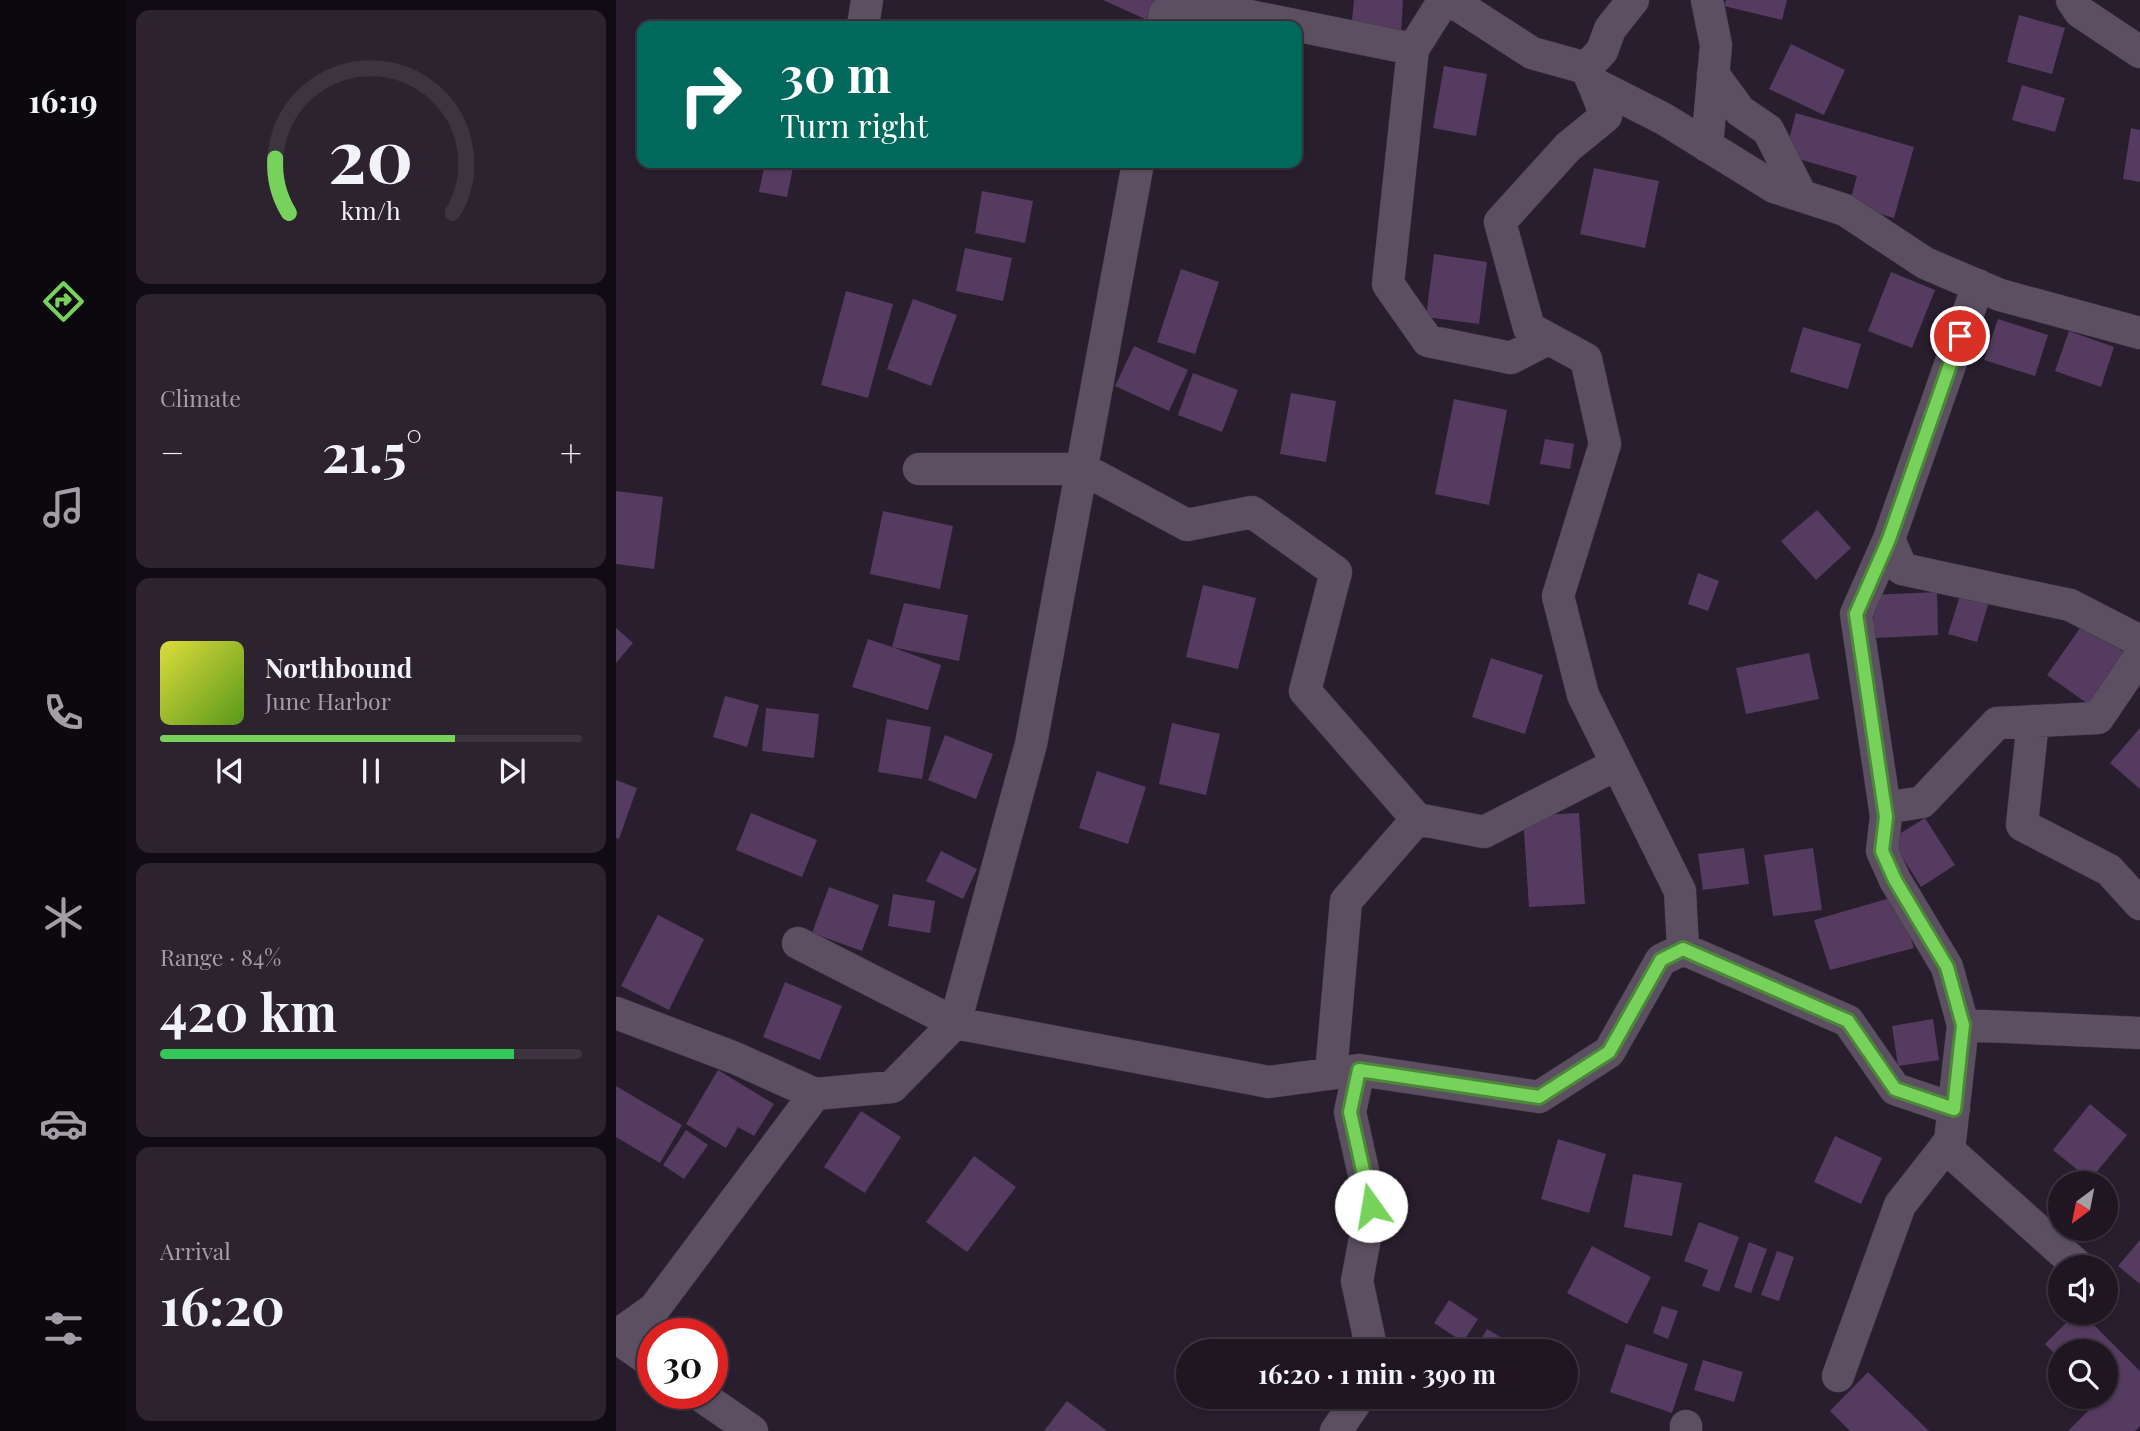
<!DOCTYPE html>
<html lang="en">
<head>
<meta charset="utf-8">
<style>
	body { margin:0; font-family:"Playfair Display",serif; background:#2c232f; color:#f1f3f6; height:100vh; display:flex; flex-direction:column; font-size:26px; white-space:nowrap }
	* { box-sizing:border-box; margin:0 }
	p { font-size:23px; color:#a19fa5 }
	.icon { flex:none; width:38px; height:38px; fill:none; stroke:currentColor; stroke-width:2; stroke-linecap:round; stroke-linejoin:round }
	.map { position:relative; flex:1; overflow:hidden }
	.panel { display:flex; flex-direction:column; gap:10px; padding:10px; background:#110c13; width:490px }
	.panel>* { flex:none }
	.banner { position:absolute; left:21px; top:21px; width:665px; height:147px; border-radius:14px; box-shadow:0 2px 5px #0004,0 0 0 2px #3c3540; background:#00695c; color:#fff; overflow:hidden }
	.needle { width:46px; rotate:212deg }
	.tools { position:absolute; left:1432px; top:1171px; display:grid; gap:14px }
	.tools a { display:grid; place-items:center; width:70px; height:70px; border-radius:50%; background:#1f1622; box-shadow:0 2px 5px #0004,0 0 0 2px #3c3540; font-size:35px }
	.speed { position:absolute; left:21px; top:1318px; display:flex; gap:14px; font-size:35px; font-weight:700; text-align:center }
	.speed>* { display:grid; place-content:center; width:91px; height:91px; border-radius:50%; background:#1f1622; box-shadow:0 2px 5px #0004,0 0 0 2px #3c3540; line-height:1 }
	.speed .limit { border:10px solid #d22; background:#fff; color:#111 }
	.pin { position:absolute; display:grid; place-items:center; width:60px; height:60px; color:#fff; margin:-30px; border:4px solid #fff; border-radius:50%; box-shadow:0 2px 7px #0007 }
	.me { position:absolute; width:77px; margin:-38px; rotate:347deg; stroke-linejoin:round; filter:drop-shadow(0 0 5px #0008) }
	.turn { display:flex; align-items:center; gap:24px; height:147px; padding:0 28px; font-size:32px }
	.turn .icon { width:91px; height:91px; stroke-width:2.5 }
	.turn b { display:block; font-size:49px; line-height:60px }
	.big { font-size:52px; font-weight:700; line-height:1.1 }
	.panel .tile { flex:1; display:flex; flex-direction:column; justify-content:center; gap:10px; min-width:0; padding:0 24px; border-radius:14px; background:#2c232f }
	.panel .dial { align-items:center; gap:0 }
	.dial svg { height:182px; overflow:visible; fill:none; stroke:#3c3540; stroke-width:7; stroke-linecap:round; text-anchor:middle }
	.dial text { fill:#f1f3f6; stroke:none }
	.song { display:flex; align-items:center; gap:21px }
	.cover { width:84px; height:84px; border-radius:10px; background:linear-gradient(135deg,hsl(60 70% 55%),hsl(90 70% 35%)) }
	.played { height:7px; border-radius:4px; background:linear-gradient(90deg,#76d25a 70%,#3c3540 70%) }
	.keys { display:flex; justify-content:space-around; direction:ltr }
	.heat { display:flex; justify-content:space-between; align-items:center; font-size:38px; direction:ltr }
	.charge { height:10px; border-radius:5px; background:linear-gradient(90deg,#34c759 84%,#3c3540 0) }
	.trip { position:absolute; left:560px; top:1339px; width:402px; height:70px; border-radius:35px; background:#1f1622; box-shadow:0 2px 5px #0004,0 0 0 2px #3c3540; font-weight:700; line-height:70px; text-align:center }
	main { display:flex; flex:1; min-height:0 }
	.tab-bar { display:flex; flex-direction:column; width:126px; justify-content:space-around; align-items:center; background:#0c090e; color:#a19fa5 }
	.tab-bar .icon { width:49px; height:49px }
	.tab-bar .on { color:#76d25a }
	.tab-bar b { font-size:32px; color:#f1f3f6 }
	.map>svg:first-child { display:block }
	.building { fill:#543b5f }
	.lines { fill:none; stroke-linecap:round; stroke-linejoin:round }
	.minor-casing { stroke:#423846; stroke-width:33 }
	.minor { stroke:#5b4f61; stroke-width:32 }
	.route-casing { stroke:#4d883a; stroke-width:18 }
	.route { stroke:#76d25a; stroke-width:12 }
</style>
</head>
<body>
<main>
<nav class="tab-bar">
<b>16:19</b>
<svg class="icon on" aria-label="directions" viewBox="0 0 24 24"><path d="M12 3l9 9-9 9-9-9zM9 14v-3h6M13 9l2 2-2 2"/></svg>
<svg class="icon" aria-label="music" viewBox="0 0 24 24"><path d="M9 18V5l10-2v13"/><circle cx="6" cy="18" r="3"/><circle cx="16" cy="16" r="3"/></svg>
<svg class="icon" aria-label="phone" viewBox="0 0 24 24"><path d="M5 4h4l2 5-3 2q2 4 5 5l2-3 5 2v4C11 20 4 13 5 4z"/></svg>
<svg class="icon" aria-label="climate" viewBox="0 0 24 24"><path d="M12 3v18M4 7l16 10M4 17L20 7"/></svg>
<svg class="icon" aria-label="car" viewBox="0 0 24 24"><path d="M5 17H2v-5l4-1 3-4h7l3 4 3 1v5h-3M9 17h6M6 11h13"/><circle cx="7" cy="17" r="2"/><circle cx="17" cy="17" r="2"/></svg>
<svg class="icon" aria-label="filters" viewBox="0 0 24 24"><path d="M4 7h16M4 17h16"/><circle cx="9" cy="7" r="2"/><circle cx="15" cy="17" r="2"/></svg>
</nav>
<section class="panel">
<div class="tile dial"><svg viewBox="0 0 100 80">
<path d="M14 69A42 42 0 1 1 86 69"/>
<path d="M14 69A42 42 0 0 1 8 45" stroke="#76d25a"/>
<text x="50" y="56" font-size="32" font-weight="700">20</text>
<text x="50" y="72" font-size="11">km/h</text>
</svg></div>
<div class="tile"><p>Climate</p>
<div class="heat"><a>−</a><b class="big">21.5°</b><a>+</a></div>
</div>
<div class="tile">
<div class="song"><i class="cover"></i><div><b>Northbound</b><p>June Harbor</p></div></div>
<div class="played"></div>
<div class="keys"><svg class="icon" aria-label="previous" viewBox="0 0 24 24"><path d="M18 5L8 12l10 7zM5 5v14"/></svg><svg class="icon" aria-label="pause" viewBox="0 0 24 24"><path d="M8 5v14M16 5v14"/></svg><svg class="icon" aria-label="next" viewBox="0 0 24 24"><path d="M6 5l10 7-10 7zM19 5v14"/></svg></div>
</div>
<div class="tile"><p>Range · 84%</p><b class="big">420 km</b><div class="charge"></div></div>
<div class="tile"><p>Arrival</p><b class="big">16:20</b></div>
</section>
<div class="map">
<svg width="1524" height="1431" viewBox="0 0 1524 1431">
	<rect width="100%" height="100%" fill="#291e2e"/>
	<path class="building" d="M 487,0 L 539,0 L 531,20 Z
		M 738,0 L 787,0 L 785,34 L 735,30 Z
		M 1110,0 L 1171,0 L 1166,20 L 1108,6 Z
		M 1403,15 L 1449,28 L 1436,74 L 1391,62 Z
		M 1175,44 L 1229,70 L 1208,115 L 1153,89 Z
		M 828,66 L 871,74 L 860,136 L 817,128 Z
		M 1406,85 L 1449,98 L 1439,132 L 1396,120 Z
		M 1180,113 L 1298,147 L 1278,218 L 1233,205 L 1241,176 L 1169,155 Z
		M 1515,128 L 1524,130 L 1524,182 L 1507,179 Z
		M 149,163 L 178,163 L 171,197 L 143,192 Z
		M 978,168 L 1043,181 L 1029,248 L 964,234 Z
		M 366,191 L 417,201 L 409,243 L 359,233 Z
		M 349,248 L 396,258 L 387,301 L 340,291 Z
		M 818,254 L 871,262 L 863,324 L 810,317 Z
		M 565,269 L 603,282 L 579,354 L 541,342 Z
		M 1275,272 L 1319,290 L 1296,348 L 1252,331 Z
		M 230,291 L 277,304 L 252,398 L 205,385 Z
		M 297,299 L 341,315 L 315,386 L 271,369 Z
		M 1382,319 L 1432,335 L 1419,376 L 1368,360 Z
		M 1187,327 L 1245,344 L 1232,389 L 1174,372 Z
		M 1453,331 L 1498,347 L 1485,387 L 1439,371 Z
		M 518,346 L 572,370 L 553,411 L 499,386 Z
		M 577,373 L 622,390 L 606,432 L 562,415 Z
		M 675,393 L 720,401 L 710,462 L 664,454 Z
		M 838,399 L 891,410 L 873,505 L 819,494 Z
		M 929,439 L 958,444 L 954,469 L 924,464 Z
		M 0,491 L 47,497 L 38,569 L 0,564 Z
		M 1201,510 L 1235,548 L 1200,580 L 1165,541 Z
		M 267,511 L 337,526 L 324,589 L 254,574 Z
		M 1082,573 L 1103,581 L 1092,611 L 1072,604 Z
		M 587,585 L 640,598 L 622,669 L 570,657 Z
		M 1346,589 L 1374,598 L 1361,642 L 1332,634 Z
		M 1321,592 L 1322,635 L 1258,638 L 1256,595 Z
		M 288,603 L 352,615 L 343,661 L 276,647 L 325,665 L 312,710 L 236,687 L 252,639 L 276,647 Z
		M 1467,624 L 1512,655 L 1475,706 L 1431,675 Z
		M 0,628 L 17,643 L 0,663 Z
		M 1193,653 L 1203,699 L 1130,714 L 1120,668 Z
		M 875,658 L 927,675 L 909,734 L 856,717 Z
		M 109,696 L 143,705 L 131,747 L 97,737 Z
		M 150,708 L 203,714 L 198,758 L 146,751 Z
		M 271,719 L 315,727 L 306,779 L 262,772 Z
		M 556,723 L 604,734 L 590,795 L 543,784 Z
		M 1524,728 L 1524,789 L 1494,763 Z
		M 329,735 L 377,754 L 360,799 L 312,780 Z
		M 481,771 L 530,787 L 512,844 L 463,828 Z
		M 0,780 L 21,788 L 3,839 L 0,838 Z
		M 135,813 L 201,840 L 186,877 L 120,850 Z
		M 963,813 L 969,904 L 913,907 L 907,816 Z
		M 1309,818 L 1339,865 L 1305,887 L 1275,839 Z
		M 1128,848 L 1133,884 L 1087,890 L 1082,854 Z
		M 1197,848 L 1206,910 L 1157,916 L 1148,855 Z
		M 325,851 L 361,869 L 347,899 L 310,881 Z
		M 213,887 L 263,905 L 246,951 L 196,933 Z
		M 277,894 L 319,901 L 314,933 L 272,926 Z
		M 1281,896 L 1298,948 L 1214,970 L 1198,920 Z
		M 42,915 L 88,939 L 53,1010 L 5,986 Z
		M 169,982 L 226,1006 L 204,1060 L 147,1037 Z
		M 1317,1019 L 1323,1060 L 1282,1066 L 1276,1026 Z
		M 102,1070 L 158,1104 L 138,1136 L 122,1127 L 110,1148 L 70,1124 Z
		M 0,1086 L 66,1125 L 44,1163 L 0,1137 Z
		M 1474,1104 L 1511,1135 L 1474,1180 L 1437,1150 Z
		M 245,1111 L 285,1137 L 249,1193 L 208,1167 Z
		M 70,1130 L 92,1145 L 68,1179 L 47,1165 Z
		M 1219,1136 L 1266,1158 L 1245,1204 L 1198,1182 Z
		M 942,1139 L 990,1154 L 973,1213 L 925,1199 Z
		M 358,1156 L 400,1187 L 351,1252 L 310,1222 Z
		M 1017,1174 L 1066,1183 L 1056,1236 L 1008,1227 Z
		M 1083,1222 L 1123,1237 L 1103,1292 L 1086,1286 L 1092,1270 L 1068,1261 Z
		M 1524,1240 L 1524,1284 L 1502,1266 Z
		M 1133,1242 L 1151,1249 L 1135,1293 L 1118,1287 Z
		M 976,1246 L 1035,1277 L 1011,1324 L 951,1293 Z
		M 1161,1251 L 1178,1257 L 1163,1301 L 1145,1295 Z
		M 833,1300 L 862,1319 L 847,1342 L 818,1323 Z
		M 1046,1306 L 1062,1311 L 1052,1339 L 1037,1333 Z
		M 1461,1312 L 1465,1312 L 1524,1371 L 1524,1426 L 1519,1431 L 1452,1431 L 1484,1399 L 1482,1396 L 1489,1396 L 1489,1351 L 1444,1351 L 1444,1359 L 1429,1344 Z
		M 871,1329 L 908,1351 L 858,1351 Z
		M 808,1337 L 832,1351 L 800,1351 Z
		M 1010,1344 L 1072,1364 L 1056,1413 L 994,1392 Z
		M 1087,1360 L 1127,1372 L 1118,1402 L 1078,1390 Z
		M 1252,1372 L 1313,1431 L 1234,1431 L 1214,1411 Z
		M 854,1396 L 887,1396 L 879,1411 Z
		M 451,1401 L 491,1431 L 428,1431 Z"/>
	<g class="lines">
		<defs>
			<path id="minor" d="M 828,0 L 797,49 L 772,284 L 812,341 L 895,358 L 932,339
				M 834,0 L 916,53 L 970,68
				M 1017,0 L 994,29 L 986,51 L 970,68 L 977,83 L 1048,119 L 1158,187 L 1229,210 L 1309,263 L 1384,295 L 1524,333
				M 1456,0 L 1464,12 L 1524,52
				M 247,26 L 251,0
				M 547,26 L 549,13 L 579,5 L 797,49
				M 1097,74 L 1124,111 L 1152,130 L 1185,195
				M 977,83 L 990,116 L 952,147 L 884,222 L 913,328 L 970,359 L 989,444 L 942,596 L 967,695 L 1064,891 L 1067,949 L 1232,1021 L 1279,1089 L 1338,1109
				M 1091,146 L 1100,45 L 1091,0
				M 303,469 L 467,469 L 571,525 L 636,512 L 720,572 L 689,691 L 801,819
				M 1273,539 L 1286,569 L 1454,605 L 1524,641
				M 1417,721 L 1406,825 L 1493,870 L 1524,904
				M 1269,808 L 1306,802 L 1381,723 L 1482,718 L 1524,656
				M 182,943 L 339,1023 L 653,1082 L 743,1070 L 923,1097 L 993,1052 L 1045,960 L 1067,949
				M 0,1013 L 119,1058 L 199,1094 L 276,1087 L 339,1023 L 415,744 L 522,163
				M 1347,1025 L 1524,1033
				M 743,1070 L 734,1112 L 755,1206 L 741,1281 L 756,1351
				M 715,1073 L 730,901 L 801,819 L 868,832 L 1001,764
				M 1329,1147 L 1463,1267
				M 0,1336 L 38,1309 L 199,1094
				M 0,1337 L 37,1363
				M 1222,1376 L 1284,1205 L 1334,1141 L 1347,1025 L 1331,967 L 1279,880 L 1266,851 L 1270,816 L 1240,614 L 1273,539 L 1362,285
				M 81,1393 L 136,1431
				M 720,1431 L 744,1396
				M 1070,1431 L 1070,1426"/>
		</defs>
		<use href="#minor" class="minor-casing"/>
		<use href="#minor" class="minor"/>
	</g>
	<g class="lines">
		<defs>
			<path id="route" d="M 755,1206 L 734,1112 L 743,1070 L 923,1097 L 993,1052 L 1045,960 L 1067,949 L 1232,1021 L 1279,1089 L 1338,1109 L 1347,1025 L 1331,967 L 1279,880 L 1266,851 L 1270,817 L 1240,614 L 1273,539 L 1344,336"/>
		</defs>
		<use href="#route" class="route-casing"/>
		<use href="#route" class="route"/>
	</g>
</svg>
<div class="tools">
<a><svg class="needle" viewBox="-14 -14 28 28"><path d="M0-13l5 13h-10z" fill="#e53935"/><path d="M0 13l5-13h-10z" fill="#a19fa5"/></svg></a>
<a><svg class="icon" aria-label="sound" viewBox="0 0 24 24"><path d="M4 9h4l5-4v14l-5-4H4zM17 9q2 3 0 6"/></svg></a>
<a><svg class="icon" aria-label="search" viewBox="0 0 24 24"><circle cx="10" cy="10" r="6"/><path d="M15 15l6 6"/></svg></a>
</div>
<div class="speed"><div class="limit">30</div></div>
<div class="pin" style="left:1344px;top:336px;background:#d93025"><svg class="icon" aria-label="arrive" viewBox="0 0 24 24"><path d="M6 21V4h12l-3 4 3 4H6"/></svg></div>
<svg class="me" style="left:755px;top:1206px" viewBox="-20 -20 40 40"><circle r="19" fill="#fff"/><path d="M0-13L10 11 0 6-10 11z" fill="#76d25a"/></svg>
<div class="trip">16:20 · 1 min · 390 m</div>
<div class="banner">
<div class="turn"><svg class="icon" aria-label="right" viewBox="0 0 24 24"><path d="M7 20v-9h11M14 6l5 5-5 5"/></svg><div><b>30 m</b>Turn right</div></div>
</div>
</div>
</main>
</body>
</html>
